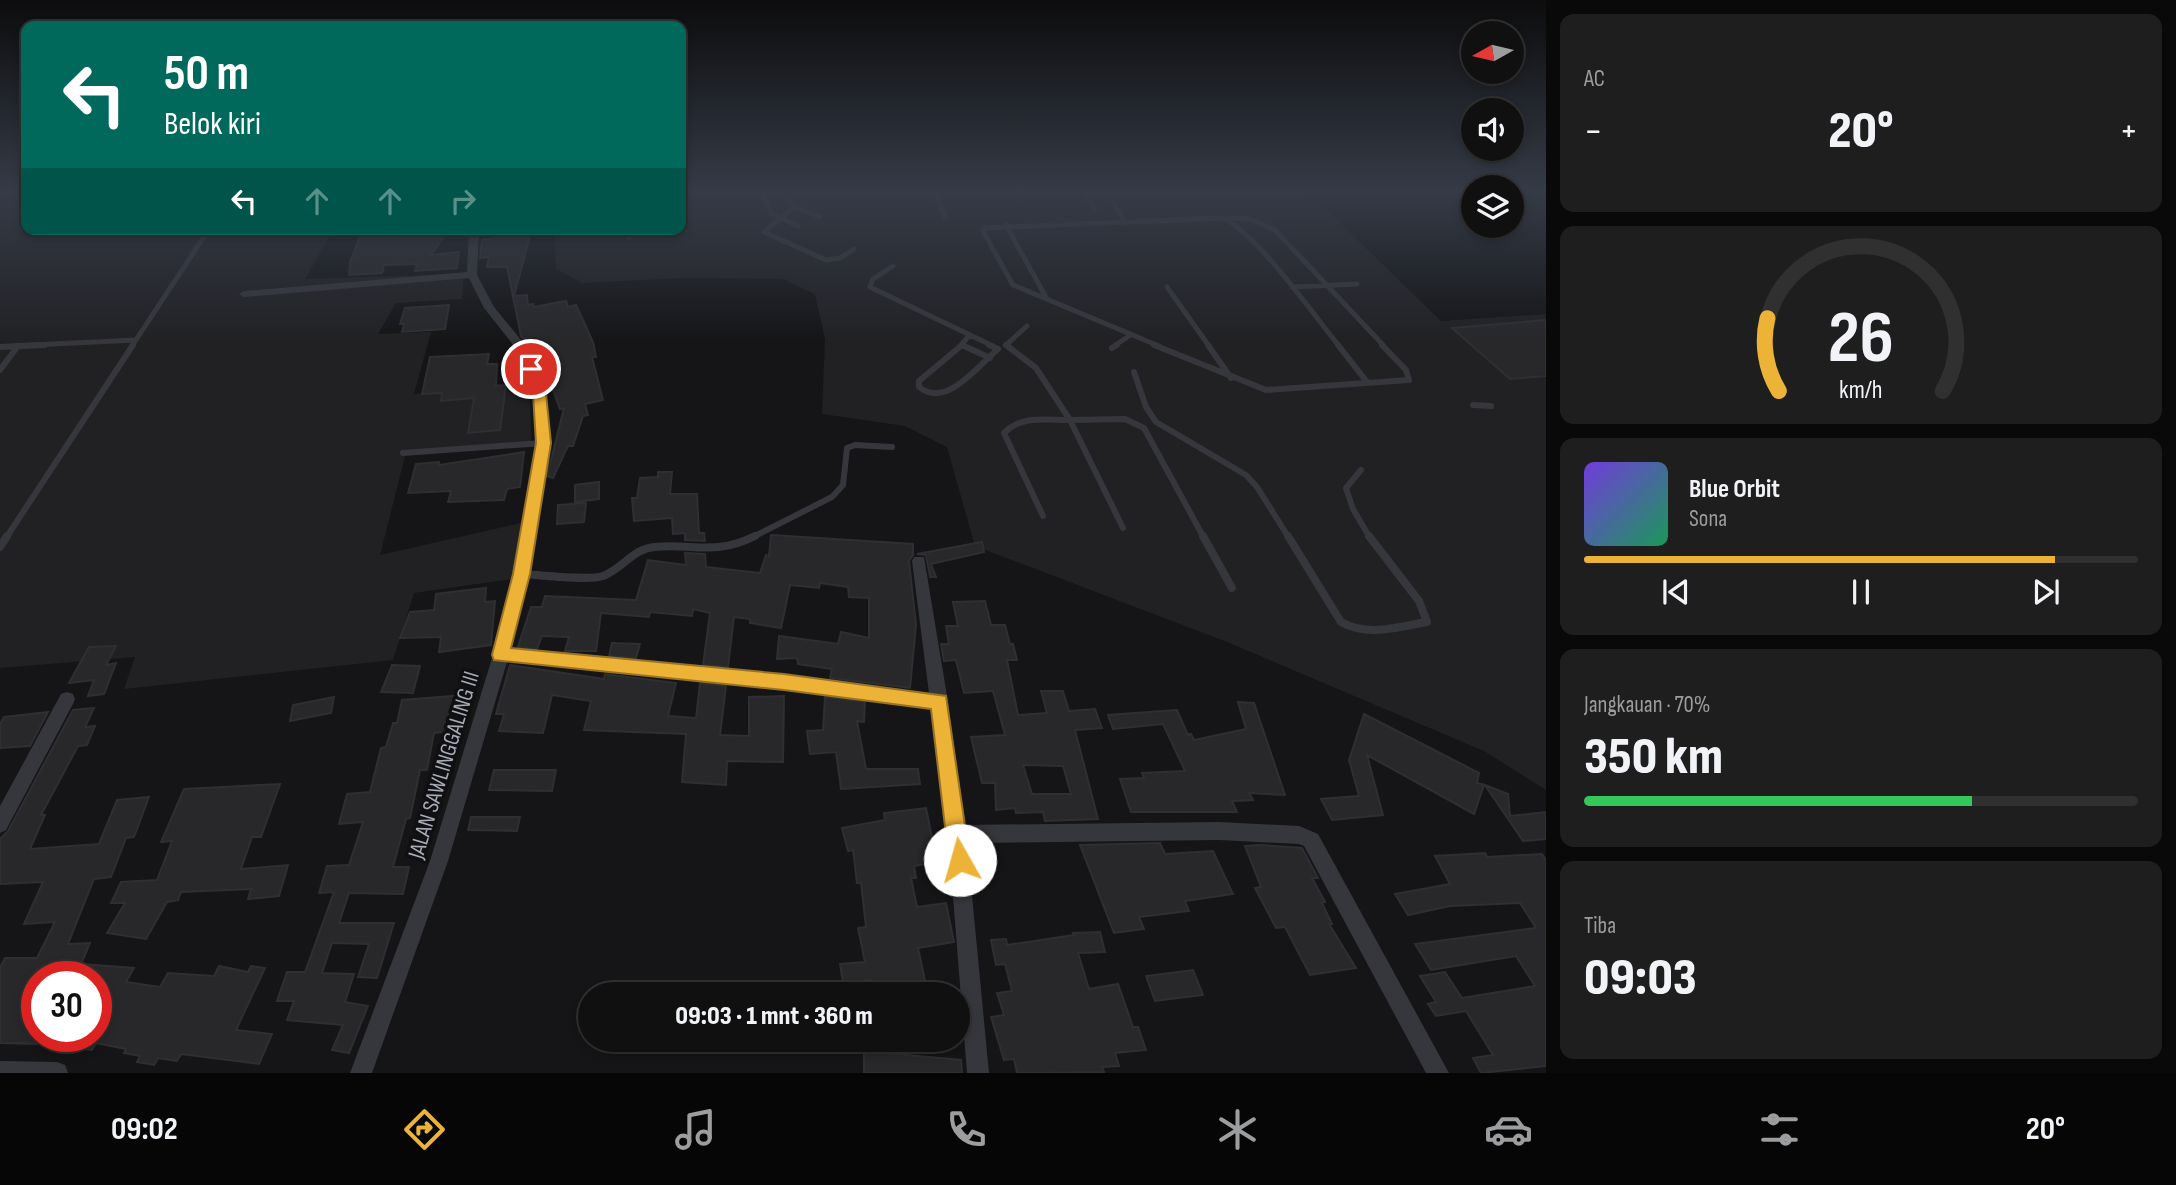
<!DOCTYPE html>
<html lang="id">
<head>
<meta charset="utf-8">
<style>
	body { margin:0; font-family:"Sofia Sans Condensed",sans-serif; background:#1e1e1f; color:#f1f3f6; height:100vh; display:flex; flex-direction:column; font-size:26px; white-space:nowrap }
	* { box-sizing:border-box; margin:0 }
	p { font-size:23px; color:#9c9d9f }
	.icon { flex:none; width:38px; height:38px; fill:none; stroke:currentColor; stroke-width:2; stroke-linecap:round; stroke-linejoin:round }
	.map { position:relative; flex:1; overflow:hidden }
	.details { display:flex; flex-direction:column; gap:14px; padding:14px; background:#090909; width:630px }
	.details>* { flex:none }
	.banner { position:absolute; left:21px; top:21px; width:665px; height:214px; border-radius:14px; box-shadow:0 4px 10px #0003,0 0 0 2px #303031; background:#00695c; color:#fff; overflow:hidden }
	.needle { width:46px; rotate:262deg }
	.buttons { position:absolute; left:1461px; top:21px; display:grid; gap:14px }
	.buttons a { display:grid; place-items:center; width:63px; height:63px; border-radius:50%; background:#101011; box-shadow:0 4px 10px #0003,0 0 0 2px #303031; font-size:35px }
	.speed { position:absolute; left:21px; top:961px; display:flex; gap:14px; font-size:35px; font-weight:700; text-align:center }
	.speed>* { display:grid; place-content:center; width:91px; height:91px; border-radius:50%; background:#101011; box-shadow:0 4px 10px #0003,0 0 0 2px #303031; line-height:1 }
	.speed .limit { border:10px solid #d22; background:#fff; color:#111 }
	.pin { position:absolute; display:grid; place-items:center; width:60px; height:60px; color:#fff; margin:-30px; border:4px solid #fff; border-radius:50%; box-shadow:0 2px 7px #0007 }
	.me { position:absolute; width:77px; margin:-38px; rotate:353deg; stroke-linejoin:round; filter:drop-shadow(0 0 5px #0008) }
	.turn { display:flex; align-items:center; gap:24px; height:147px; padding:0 28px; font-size:32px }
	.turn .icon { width:91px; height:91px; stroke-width:2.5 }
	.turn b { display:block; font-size:49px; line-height:60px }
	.lanes { display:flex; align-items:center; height:66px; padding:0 28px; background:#0003; justify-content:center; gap:35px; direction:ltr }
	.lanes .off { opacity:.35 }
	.big { font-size:52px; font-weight:800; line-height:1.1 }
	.details .tile { flex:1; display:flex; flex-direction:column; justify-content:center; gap:10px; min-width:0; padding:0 24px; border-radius:14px; background:#1e1e1f }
	.details .dial { align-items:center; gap:0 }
	.dial svg { height:182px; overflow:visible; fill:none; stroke:#303031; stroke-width:7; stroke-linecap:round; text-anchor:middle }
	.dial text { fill:#f1f3f6; stroke:none }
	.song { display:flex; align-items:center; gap:21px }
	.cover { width:84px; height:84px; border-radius:10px; background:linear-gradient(135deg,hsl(260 70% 55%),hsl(150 70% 35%)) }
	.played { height:7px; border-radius:4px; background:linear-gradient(90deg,#edb337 85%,#303031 85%) }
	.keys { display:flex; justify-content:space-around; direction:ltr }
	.heat { display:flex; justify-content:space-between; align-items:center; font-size:38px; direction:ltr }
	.charge { height:10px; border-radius:5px; background:linear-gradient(90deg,#34c759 70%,#303031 0) }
	.trip { position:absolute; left:578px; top:982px; width:392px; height:70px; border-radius:35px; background:#101011; box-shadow:0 4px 10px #0003,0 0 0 2px #303031; font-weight:800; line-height:70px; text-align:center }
	.tab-bar { display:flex; height:112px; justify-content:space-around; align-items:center; background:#060607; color:#9c9d9f }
	.tab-bar .icon { width:49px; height:49px }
	.tab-bar .on { color:#edb337 }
	.tab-bar b { font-size:32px; color:#f1f3f6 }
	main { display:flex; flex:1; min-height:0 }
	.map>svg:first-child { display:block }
	.built { fill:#212124 }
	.building { fill:#28282b; stroke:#2f2f33; stroke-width:2; fill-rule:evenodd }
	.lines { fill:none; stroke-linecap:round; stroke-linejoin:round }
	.lane-far2 { stroke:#36373c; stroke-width:5 }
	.lane-far1 { stroke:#36373c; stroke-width:6 }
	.lane { stroke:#36373c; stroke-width:8 }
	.street { fill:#36373c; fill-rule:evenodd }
	.route { fill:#edb337; stroke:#9a7424; stroke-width:2 }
	.labels { text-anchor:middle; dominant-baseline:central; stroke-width:7; stroke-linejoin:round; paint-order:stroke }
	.street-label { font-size:23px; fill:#a7acb7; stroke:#101012 }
</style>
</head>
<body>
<main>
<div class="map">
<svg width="1546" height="1073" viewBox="0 0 1546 1073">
	<rect width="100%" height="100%" fill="#151517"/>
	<path class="built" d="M 0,192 L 26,192 L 26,229 L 334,229 L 305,279 L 464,274 L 462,299 L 396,303 L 378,334 L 431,332 L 414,394 L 530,381 L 531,445 L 405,456 L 380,555 L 521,523 L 512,579 L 414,593 L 393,660 L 124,689 L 135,657 L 0,668 Z
		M 681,192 L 1308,192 L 1441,321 L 1546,314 L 1546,790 L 1484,751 L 1227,642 L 975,546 L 947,447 L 905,426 L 822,414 L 825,339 L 815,294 L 783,279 L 684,278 L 582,283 L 556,269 L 554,229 L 681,229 Z"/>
	<path class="building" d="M 363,229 L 449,229 L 431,255 L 459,252 L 457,268 L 415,271 L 417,264 L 384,265 L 382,273 L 349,275 L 350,262 Z
		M 502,229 L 532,229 L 514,296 L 527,295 L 528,305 L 533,304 L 534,307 L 566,301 L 568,307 L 576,305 L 593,342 L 596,357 L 592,357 L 603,400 L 585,404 L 588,415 L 583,416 L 573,446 L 568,446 L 553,478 L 547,476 L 564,408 L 560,409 L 545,368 L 540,369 L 528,339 L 524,340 L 521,336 L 507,267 L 487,267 L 489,257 L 480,258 L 482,239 L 493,239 L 495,232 Z
		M 449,305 L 445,329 L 402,332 L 404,324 L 400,324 L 405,308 Z
		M 1546,320 L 1546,376 L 1510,379 L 1452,328 Z
		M 489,354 L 487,364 L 497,364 L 496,386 L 506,385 L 500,430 L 468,433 L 474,398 L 441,401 L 442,393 L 422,394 L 430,357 Z
		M 524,452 L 520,487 L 507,489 L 504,500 L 448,502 L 451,491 L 408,493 L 416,464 L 439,462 L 439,465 Z
		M 658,472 L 672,472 L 670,494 L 697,494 L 699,533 L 704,533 L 705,541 L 685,540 L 685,533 L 673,534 L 672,518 L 634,521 L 632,498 L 637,498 L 640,478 L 658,477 Z
		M 599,482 L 599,499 L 575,502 L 575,485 Z
		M 586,503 L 584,522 L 557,524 L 558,505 Z
		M 771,535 L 913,544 L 913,555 L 909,561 L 916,625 L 910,688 L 830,678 L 832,669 L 798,664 L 797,658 L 777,659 L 779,636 L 838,644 L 841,632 L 869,638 L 869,598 L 849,597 L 848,587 L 820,583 L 819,588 L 790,585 L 781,628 L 750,623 L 750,619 L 734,617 L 728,667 L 703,665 L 710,613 L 693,609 L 692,616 L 650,612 L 649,617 L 601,613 L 596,651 L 565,651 L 569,637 L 542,636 L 537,649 L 518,647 L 531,607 L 542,607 L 545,596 L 636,600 L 648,560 L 686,565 L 685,553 L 705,554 L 706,567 L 760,573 L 766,555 L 769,556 Z
		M 982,542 L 984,552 L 931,564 L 936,577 L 930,577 L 926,555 L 917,554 Z
		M 486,588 L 485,602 L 495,601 L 491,645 L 439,652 L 441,637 L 400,638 L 410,612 L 434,610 L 436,594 Z
		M 985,601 L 991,625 L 1005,625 L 1010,644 L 1013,644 L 1017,660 L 1007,660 L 1018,715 L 1047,713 L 1041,691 L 1063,691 L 1069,711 L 1095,709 L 1102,728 L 1075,730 L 1098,819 L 1045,821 L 1043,812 L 1016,813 L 1015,808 L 996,810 L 995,783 L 982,783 L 971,737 L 1005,735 L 993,691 L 964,693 L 956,660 L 944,661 L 941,644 L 949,644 L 946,626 L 958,626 L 953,602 ZM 1023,765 L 1063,766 L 1071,794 L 1032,794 Z
		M 612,643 L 640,644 L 636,658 L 609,656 Z
		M 116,646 L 106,665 L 116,663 L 104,694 L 88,696 L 94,680 L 69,683 L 89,647 Z
		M 392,665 L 420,666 L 413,693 L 381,692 Z
		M 510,665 L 604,679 L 605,674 L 676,683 L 668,716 L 696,718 L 700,683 L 726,686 L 720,735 L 749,736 L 749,697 L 784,696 L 783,762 L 727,761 L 726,785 L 682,782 L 686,734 L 584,730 L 591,701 L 552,695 L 543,733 L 499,731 L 504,714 L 496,714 Z
		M 464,695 L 462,710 L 457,711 L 454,731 L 434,733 L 427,770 L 420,770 L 410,818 L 406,819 L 393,867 L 409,867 L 403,894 L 349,893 L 339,923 L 394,923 L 377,978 L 358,977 L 369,944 L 332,943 L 322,973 L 354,974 L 345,1002 L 368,1006 L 349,1053 L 332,1050 L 343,1025 L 287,1020 L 294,1001 L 277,1001 L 287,972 L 305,972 L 334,892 L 319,893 L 327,866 L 349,865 L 363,822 L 339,824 L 347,794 L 370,792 L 381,748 L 386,747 L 393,723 L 397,723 L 402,700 Z
		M 334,697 L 331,713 L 290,721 L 293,705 Z
		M 825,697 L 865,702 L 864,722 L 857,721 L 866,769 L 918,769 L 920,784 L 841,789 L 836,752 L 810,754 L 807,731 L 823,730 Z
		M 1238,702 L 1254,703 L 1285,795 L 1249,793 L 1253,800 L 1232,801 L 1237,812 L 1131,812 L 1120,779 L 1144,778 L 1142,773 L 1185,771 L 1163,724 L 1113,729 L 1108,715 L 1177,710 L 1188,735 L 1191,734 L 1194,740 L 1246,729 Z
		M 94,708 L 85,727 L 95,726 L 87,745 L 78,746 L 41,815 L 45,815 L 30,849 L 99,844 L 117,800 L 149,797 L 134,837 L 126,838 L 111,877 L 94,879 L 68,944 L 90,943 L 81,964 L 134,968 L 126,982 L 160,987 L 168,973 L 214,976 L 219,966 L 248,972 L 251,966 L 265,968 L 236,1030 L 272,1034 L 259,1064 L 181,1054 L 177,1061 L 158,1058 L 154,1065 L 137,1062 L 140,1056 L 124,1053 L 126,1049 L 96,1043 L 92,1050 L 74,1048 L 72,1053 L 57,1052 L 60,1047 L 46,1045 L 47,1036 L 96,1036 L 96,976 L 37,976 L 37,1044 L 0,1043 L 0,968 L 5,958 L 37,958 L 55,922 L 24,924 L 43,882 L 0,884 L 0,839 L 8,831 L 73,710 Z
		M 48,712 L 30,746 L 0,748 L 0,724 L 4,717 Z
		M 1364,714 L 1479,773 L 1477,783 L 1484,785 L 1474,814 L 1367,755 L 1383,815 L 1332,820 L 1321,799 L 1359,796 L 1349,760 Z
		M 494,770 L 556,770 L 552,791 L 489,790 Z
		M 280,784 L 261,837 L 252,837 L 241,869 L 288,865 L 279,896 L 248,899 L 251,889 L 181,892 L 178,900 L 167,902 L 146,939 L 107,933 L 125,903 L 111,903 L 121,882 L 157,880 L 172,841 L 161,842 L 184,789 Z
		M 1485,785 L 1508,794 L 1510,816 L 1546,812 L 1546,839 L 1523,841 Z
		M 926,808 L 937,862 L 914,866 L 916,878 L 911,878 L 917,907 L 946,903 L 954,942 L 918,948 L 928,994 L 869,994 L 868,980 L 843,983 L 840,964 L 865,962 L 858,928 L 866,927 L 861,883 L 857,883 L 853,850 L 848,851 L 842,828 L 885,820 L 884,813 Z
		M 471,817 L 520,817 L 517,831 L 468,830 Z
		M 1160,843 L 1165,854 L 1213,851 L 1233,894 L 1185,901 L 1189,911 L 1139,917 L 1144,929 L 1114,933 L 1080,845 Z
		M 1260,845 L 1302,848 L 1318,878 L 1312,878 L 1325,902 L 1322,903 L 1332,924 L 1329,924 L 1356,968 L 1310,975 L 1285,927 L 1276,928 L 1255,888 L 1261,887 L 1245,846 Z
		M 1485,853 L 1487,857 L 1542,854 L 1546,860 L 1546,1066 L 1481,1073 L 1473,1058 L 1493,1055 L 1466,1011 L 1436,1016 L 1428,1004 L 1436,1002 L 1420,976 L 1445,972 L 1462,998 L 1535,986 L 1516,956 L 1431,970 L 1415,944 L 1536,928 L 1520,903 L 1450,906 L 1408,915 L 1395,894 L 1450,884 L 1435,856 Z
		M 1100,932 L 1105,952 L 1078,953 L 1089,989 L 1118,984 L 1133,1027 L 1138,1027 L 1146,1050 L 1115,1053 L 1119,1066 L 1102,1067 L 1104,1072 L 1017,1073 L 1014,1059 L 1004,1060 L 991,1017 L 1004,1015 L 997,993 L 1012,991 L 1005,964 L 996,965 L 991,940 L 1006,939 L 1007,945 L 1074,935 L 1073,933 Z
		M 1193,970 L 1203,995 L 1155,1001 L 1146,976 Z
		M 864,1051 L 961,1060 L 962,1073 L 864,1073 Z"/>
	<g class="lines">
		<path class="lane-far2" d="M 762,192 L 771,213 L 798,226
			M 783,192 L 792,206 L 820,217
			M 935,192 L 945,217
			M 1083,192 L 1095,210
			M 1113,202 L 1124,220
			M 794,207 L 764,232 L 826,260 L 840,258 L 854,249
			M 1223,218 C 1259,236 1312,313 1339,346
			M 1223,218 L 1250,219 L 1275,230 L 1384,346
			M 1006,225 L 1047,299
			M 629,229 L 629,237
			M 893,266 L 873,279 L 870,287 L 993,346
			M 1167,287 L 1209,346
			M 1292,287 L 1357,284
			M 962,345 L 965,346
			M 11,346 L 136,340
			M 132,346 L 209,229
			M 960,346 L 969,336
			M 1009,346 L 1006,345 L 1027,326
			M 1114,346 L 1129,336
			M 1159,346 L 1013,285 L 983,231 L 984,228 L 1223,218"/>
		<path class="lane-far1" d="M 962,345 L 919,381 L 919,387 C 946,409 978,366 998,349 L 989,345
			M 962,345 L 990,358
			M 1006,345 L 1036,368 L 1070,420 L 1125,419 L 1144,428 L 1204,538
			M 1154,345 L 1266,390 L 1409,380 L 1406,370 L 1382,345
			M 1208,345 L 1231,378
			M 1338,345 L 1367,382
			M 0,347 L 45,345
			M 1112,348 L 1117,345
			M 0,370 L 18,346
			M 1134,372 L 1146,407 L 1156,422 L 1246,475 L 1257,487 L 1289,538
			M 1473,405 L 1491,406
			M 403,453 L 543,443
			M 1361,470 L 1346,488 L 1353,509 L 1370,538
			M 1043,516 L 1004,433 C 1020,415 1048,420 1070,420 L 1123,528
			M 6,538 L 133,345
			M 751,538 L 832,497 L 843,485 L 847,448 L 855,445 L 892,447"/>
		<path class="lane" d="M 1203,536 L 1232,588
			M 1288,536 L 1341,622 C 1368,637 1398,627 1427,622 L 1419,601 L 1369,536
			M 0,547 L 7,536
			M 522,574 C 540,575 589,581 603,576 C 623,568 633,549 654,547 C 694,543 715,556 755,536"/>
		<path class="street" d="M 469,229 L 479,229 L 477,275 L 494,307 L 522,341 L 537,369 L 546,394 L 549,443 L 529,574 L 510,649 L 784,675 L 929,693 L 912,561 L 914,557 L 924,557 L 948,702 L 965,825 L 1219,822 L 1299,826 L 1318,834 L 1449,1073 L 1426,1073 L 1304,846 L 1299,844 L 1219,840 L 967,843 L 989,1073 L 967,1073 L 948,834 L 931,708 L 784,689 L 507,662 L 448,861 L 372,1073 L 350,1073 L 430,861 L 493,655 L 515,574 L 537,443 L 534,394 L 525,369 L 511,342 L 484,308 L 469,278 L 244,297 L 239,294 L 244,291 L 467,272 Z
			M 67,692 L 73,694 L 75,699 L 73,704 L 6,830 L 0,833 L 0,806 L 61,694 Z
			M 0,1061 L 57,1062 L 65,1065 L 68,1073 L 0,1073 Z"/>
	</g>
	<linearGradient id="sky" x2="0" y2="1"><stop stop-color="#0c0c0d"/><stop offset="0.56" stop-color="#353b47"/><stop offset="1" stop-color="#353b47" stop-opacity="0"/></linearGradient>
	<rect width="1546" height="342" fill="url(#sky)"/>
	<path class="route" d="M 531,365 L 538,369 L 546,394 L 551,443 L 530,574 L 511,648 L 784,674 L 946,696 L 970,860 L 967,868 L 960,871 L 952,868 L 949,860 L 931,709 L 784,690 L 494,660 L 492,655 L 513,574 L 536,443 L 533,394 L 525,369 Z"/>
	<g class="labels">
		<g class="street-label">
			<text transform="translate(444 765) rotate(-73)">JALAN SAWLINGGALING III</text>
		</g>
	</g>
</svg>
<div class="buttons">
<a><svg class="needle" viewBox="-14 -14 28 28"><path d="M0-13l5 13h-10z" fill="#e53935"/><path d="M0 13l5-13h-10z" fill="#9c9d9f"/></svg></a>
<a><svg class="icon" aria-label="sound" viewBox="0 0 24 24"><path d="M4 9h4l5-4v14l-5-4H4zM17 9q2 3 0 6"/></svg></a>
<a><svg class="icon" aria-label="layers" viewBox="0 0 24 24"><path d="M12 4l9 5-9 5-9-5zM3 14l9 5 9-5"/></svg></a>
</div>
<div class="speed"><div class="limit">30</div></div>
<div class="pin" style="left:531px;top:369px;background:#d93025"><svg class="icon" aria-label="arrive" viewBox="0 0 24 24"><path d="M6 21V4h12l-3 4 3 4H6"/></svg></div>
<svg class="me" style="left:960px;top:860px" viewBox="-20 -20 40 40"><circle r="19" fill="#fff"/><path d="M0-13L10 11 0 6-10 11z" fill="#edb337"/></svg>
<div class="trip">09:03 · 1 mnt · 360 m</div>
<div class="banner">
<div class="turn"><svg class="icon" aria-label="left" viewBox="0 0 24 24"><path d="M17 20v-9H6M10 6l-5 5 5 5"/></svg><div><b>50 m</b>Belok kiri</div></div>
<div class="lanes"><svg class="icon" aria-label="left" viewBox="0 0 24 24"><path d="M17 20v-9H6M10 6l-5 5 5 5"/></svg><svg class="icon off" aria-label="ahead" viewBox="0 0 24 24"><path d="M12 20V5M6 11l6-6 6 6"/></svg><svg class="icon off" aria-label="ahead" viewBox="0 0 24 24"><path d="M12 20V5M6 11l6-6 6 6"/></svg><svg class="icon off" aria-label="right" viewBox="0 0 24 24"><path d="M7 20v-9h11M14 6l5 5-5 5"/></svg></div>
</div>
</div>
<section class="details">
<div class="tile"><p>AC</p>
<div class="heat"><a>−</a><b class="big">20°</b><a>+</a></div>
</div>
<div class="tile dial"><svg viewBox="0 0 100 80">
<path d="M14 69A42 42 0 1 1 86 69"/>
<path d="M14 69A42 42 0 0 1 9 37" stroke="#edb337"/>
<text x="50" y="56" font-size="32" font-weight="700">26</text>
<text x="50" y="72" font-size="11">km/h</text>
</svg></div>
<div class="tile">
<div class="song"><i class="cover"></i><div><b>Blue Orbit</b><p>Sona</p></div></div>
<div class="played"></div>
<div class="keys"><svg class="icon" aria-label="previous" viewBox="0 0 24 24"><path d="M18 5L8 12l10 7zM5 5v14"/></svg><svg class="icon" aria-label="pause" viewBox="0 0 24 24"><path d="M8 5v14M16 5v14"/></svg><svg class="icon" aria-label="next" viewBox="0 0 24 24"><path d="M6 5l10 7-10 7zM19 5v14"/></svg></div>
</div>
<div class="tile"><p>Jangkauan · 70%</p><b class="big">350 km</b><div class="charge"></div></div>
<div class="tile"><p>Tiba</p><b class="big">09:03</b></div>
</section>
</main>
<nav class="tab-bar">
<b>09:02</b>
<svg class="icon on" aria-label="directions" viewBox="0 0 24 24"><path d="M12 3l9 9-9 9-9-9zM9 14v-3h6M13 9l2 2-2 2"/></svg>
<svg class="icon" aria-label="music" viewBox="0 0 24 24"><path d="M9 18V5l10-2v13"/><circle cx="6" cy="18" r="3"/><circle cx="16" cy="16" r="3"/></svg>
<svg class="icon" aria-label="phone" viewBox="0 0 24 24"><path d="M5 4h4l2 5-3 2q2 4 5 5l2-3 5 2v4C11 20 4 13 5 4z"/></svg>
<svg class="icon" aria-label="climate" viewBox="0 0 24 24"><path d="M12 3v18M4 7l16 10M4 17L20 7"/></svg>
<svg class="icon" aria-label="car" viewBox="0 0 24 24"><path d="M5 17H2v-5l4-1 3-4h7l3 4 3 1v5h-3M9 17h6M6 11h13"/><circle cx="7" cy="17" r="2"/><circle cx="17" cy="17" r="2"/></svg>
<svg class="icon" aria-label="filters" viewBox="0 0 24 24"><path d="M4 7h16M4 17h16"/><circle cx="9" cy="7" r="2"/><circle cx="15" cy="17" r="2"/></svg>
<b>20°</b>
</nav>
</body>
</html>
